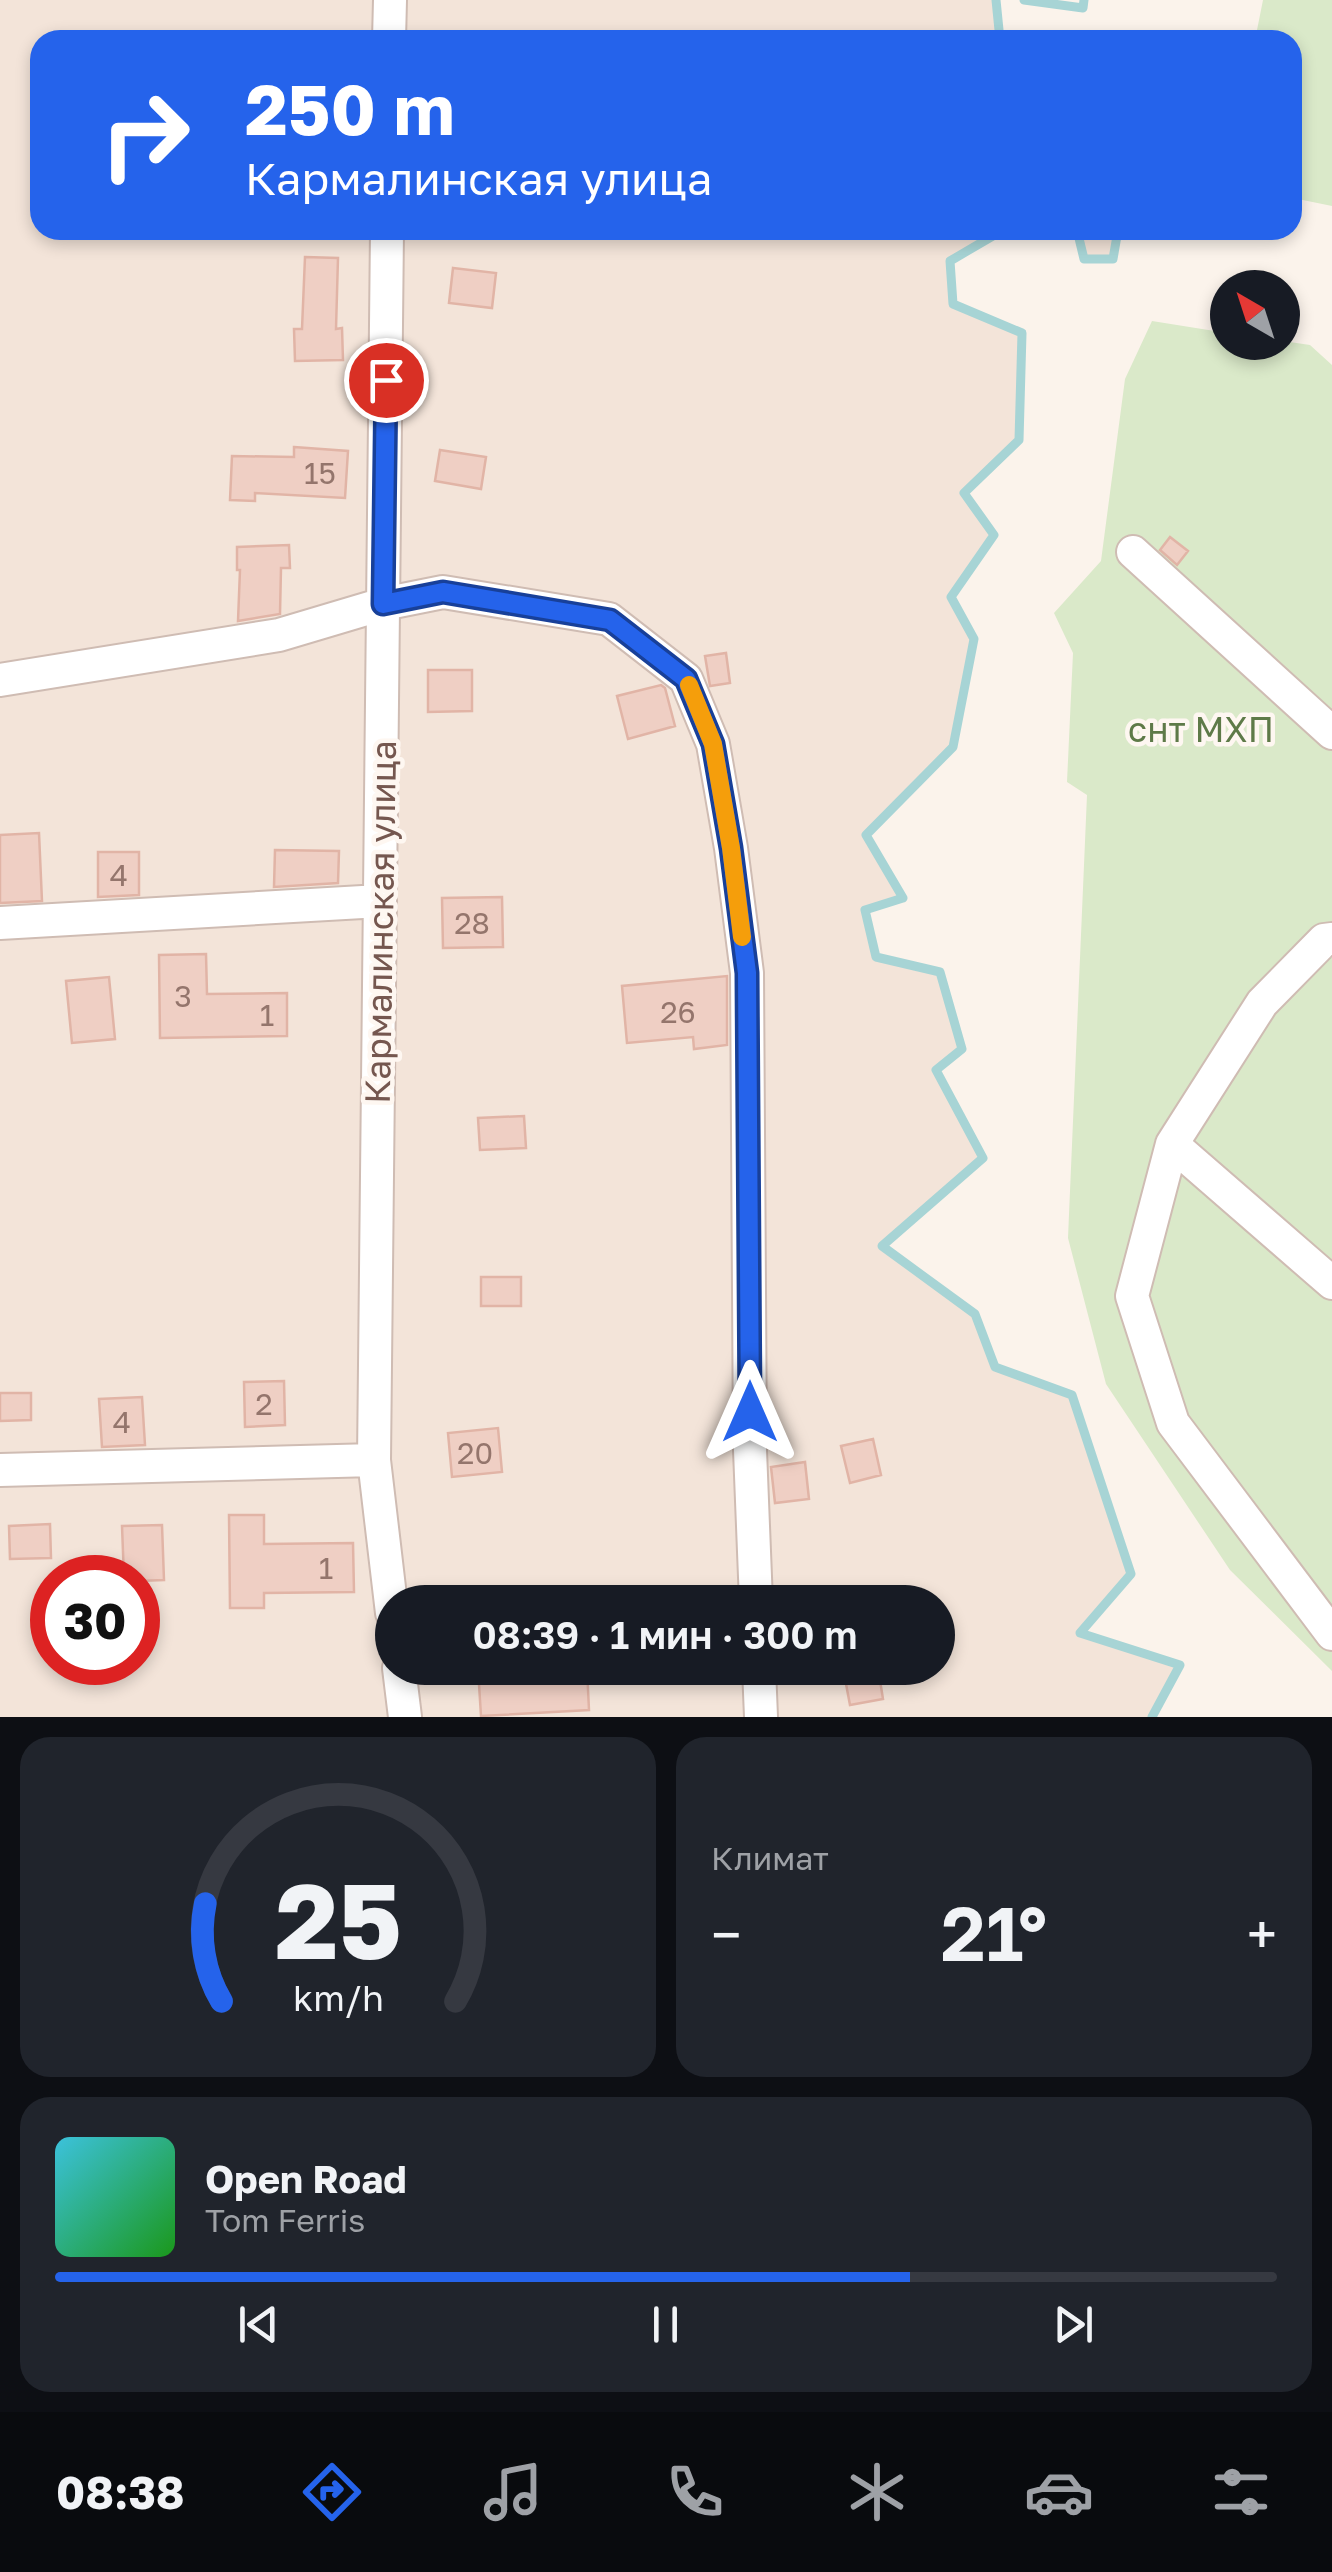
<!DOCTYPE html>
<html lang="ru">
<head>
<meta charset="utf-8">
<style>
	body { margin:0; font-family:"Golos Text",sans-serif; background:#20242c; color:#f1f3f6; height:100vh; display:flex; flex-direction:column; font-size:38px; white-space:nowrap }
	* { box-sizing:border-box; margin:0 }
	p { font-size:32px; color:#9ea1a6 }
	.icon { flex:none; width:55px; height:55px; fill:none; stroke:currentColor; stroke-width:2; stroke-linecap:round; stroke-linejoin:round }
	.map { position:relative; height:1717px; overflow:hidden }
	.side { display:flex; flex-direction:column; gap:20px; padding:20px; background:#0d0f14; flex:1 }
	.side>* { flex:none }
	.top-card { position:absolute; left:30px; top:30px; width:1272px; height:210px; border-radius:30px; box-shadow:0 5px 15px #0003; background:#2563eb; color:#fff; overflow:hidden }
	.needle { width:65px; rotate:321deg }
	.tools { position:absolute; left:1210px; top:270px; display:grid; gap:20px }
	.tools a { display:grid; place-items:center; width:90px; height:90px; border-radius:50%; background:#171b24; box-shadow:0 5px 15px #0003; font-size:50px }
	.speed { position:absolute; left:30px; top:1555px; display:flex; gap:20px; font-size:50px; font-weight:700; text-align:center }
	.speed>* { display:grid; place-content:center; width:130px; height:130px; border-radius:50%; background:#171b24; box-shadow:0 5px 15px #0003; line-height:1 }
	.speed .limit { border:15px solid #d22; background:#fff; color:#111 }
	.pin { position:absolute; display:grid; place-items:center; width:85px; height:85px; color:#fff; margin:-42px; border:5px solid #fff; border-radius:50%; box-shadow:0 2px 10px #0007 }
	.me { position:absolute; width:110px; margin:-55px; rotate:0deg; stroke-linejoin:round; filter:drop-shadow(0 0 8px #0008) }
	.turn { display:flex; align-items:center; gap:35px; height:210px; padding:0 50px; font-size:45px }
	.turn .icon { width:130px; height:130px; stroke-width:2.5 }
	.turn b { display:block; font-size:70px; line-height:85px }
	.big { font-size:75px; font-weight:600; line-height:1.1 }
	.side .widget { flex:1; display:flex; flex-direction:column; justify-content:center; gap:15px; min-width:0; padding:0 35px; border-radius:30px; background:#20242c }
	.side .dial { align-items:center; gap:0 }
	.dial svg { height:260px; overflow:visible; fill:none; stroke:#363941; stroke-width:7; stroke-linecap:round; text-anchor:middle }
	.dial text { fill:#f1f3f6; stroke:none }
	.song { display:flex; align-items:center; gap:30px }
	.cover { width:120px; height:120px; border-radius:15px; background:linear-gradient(135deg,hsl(190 70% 55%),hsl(120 70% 35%)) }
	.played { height:10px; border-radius:5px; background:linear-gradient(90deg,#2563eb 70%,#363941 70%) }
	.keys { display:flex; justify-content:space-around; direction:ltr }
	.heat { display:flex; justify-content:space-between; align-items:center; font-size:55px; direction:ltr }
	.side .tiles { flex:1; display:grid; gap:20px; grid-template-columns:1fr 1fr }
	.widget:last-child { grid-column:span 2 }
	.trip { position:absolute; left:375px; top:1585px; width:580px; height:100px; border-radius:50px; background:#171b24; box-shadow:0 5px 15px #0003; font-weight:600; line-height:100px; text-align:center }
	.tab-bar { display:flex; height:160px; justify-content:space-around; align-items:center; background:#090b0e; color:#9ea1a6 }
	.tab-bar .icon { width:70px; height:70px }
	.tab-bar .on { color:#2563eb }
	.tab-bar b { font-size:45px; color:#f1f3f6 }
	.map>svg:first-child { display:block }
	.residential { fill:#f3e4d9; fill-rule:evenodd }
	.green { fill:#dae9c9 }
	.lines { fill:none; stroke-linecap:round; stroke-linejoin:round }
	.stream { stroke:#a7d4d5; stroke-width:9 }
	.building { fill:#efcfc4; stroke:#e1b4a6; stroke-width:2.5 }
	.minor-casing { stroke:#cfbcb3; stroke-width:36 }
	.minor { stroke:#fff; stroke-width:32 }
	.route-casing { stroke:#184099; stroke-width:25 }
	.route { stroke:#2563eb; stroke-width:18 }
	.slow { stroke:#f59e0b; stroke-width:18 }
	.labels { text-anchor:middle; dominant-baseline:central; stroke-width:9; stroke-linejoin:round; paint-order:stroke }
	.number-label { font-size:30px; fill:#94756c }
	.park-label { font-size:35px; fill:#5e7a48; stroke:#fef7f1 }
	.street-label { font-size:35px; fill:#75574f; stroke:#fef7f1 }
</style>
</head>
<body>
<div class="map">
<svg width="1332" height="1717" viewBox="0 0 1332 1717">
	<rect width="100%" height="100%" fill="#fbf3eb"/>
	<path class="residential" d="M 0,0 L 996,0 L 1000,40 L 40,40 L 40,230 L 1003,230 L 950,261 L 954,304 L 1022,333 L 1019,440 L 965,493 L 994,535 L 951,597 L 974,639 L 953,747 L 866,835 L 903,898 L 865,910 L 876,957 L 940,972 L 962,1049 L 936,1070 L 983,1158 L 882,1246 L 975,1314 L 995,1367 L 1072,1395 L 1131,1574 L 1080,1633 L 1180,1665 L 1152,1717 L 0,1717 ZM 52,1578 L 138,1578 L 138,1662 L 52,1662 ZM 392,1602 L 938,1602 L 938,1668 L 392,1668 Z
		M 1077,230 L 1118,230 L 1113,259 L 1084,259 Z"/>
	<path class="green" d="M 1263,0 L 1332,0 L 1332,206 L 1293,198 L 1292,40 L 1255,40 Z
		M 1152,321 L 1227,333 L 1228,342 L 1283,341 L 1310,345 L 1332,365 L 1332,1671 L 1230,1570 L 1106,1384 L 1068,1238 L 1087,795 L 1067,782 L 1073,653 L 1054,613 L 1101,561 L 1125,379 Z"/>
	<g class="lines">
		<path class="stream" d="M 996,0 L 1000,40
			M 1024,0 L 1083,8 L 1084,0
			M 1003,230 L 950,261 L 953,304 L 1022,333 L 1019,440 L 964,493 L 994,535 L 951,597 L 974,639 L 953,747 L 866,835 L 903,898 L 865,910 L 876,957 L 940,972 L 962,1049 L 936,1070 L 983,1158 L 882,1246 L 975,1314 L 995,1367 L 1072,1395 L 1131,1574 L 1080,1633 L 1180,1665 L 1152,1717
			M 1077,230 L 1084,259 L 1113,259 L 1118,230"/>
	</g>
	<path class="building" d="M 305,257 L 338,258 L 336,329 L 342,328 L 343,360 L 295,361 L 294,329 L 302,329 Z
		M 453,268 L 496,273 L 492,308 L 449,303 Z
		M 294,447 L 348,451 L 345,498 L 255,493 L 255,501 L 230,500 L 232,456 L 294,457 Z
		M 440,450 L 486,457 L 481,489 L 435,481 Z
		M 1170,537 L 1188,551 L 1177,565 L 1160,550 Z
		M 289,545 L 290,568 L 281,568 L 280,614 L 238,621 L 240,570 L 237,570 L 237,547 Z
		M 726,653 L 730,683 L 710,686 L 705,656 Z
		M 428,670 L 472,670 L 472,711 L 428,712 Z
		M 661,685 L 665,688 L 675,726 L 628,739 L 617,696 Z
		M 39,833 L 42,901 L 0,903 L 0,835 Z
		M 275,850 L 339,851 L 338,883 L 274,887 Z
		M 98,852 L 139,852 L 139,895 L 98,897 Z
		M 502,897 L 503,947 L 443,948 L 442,898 Z
		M 206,954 L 207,994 L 287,993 L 287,1036 L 160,1038 L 159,955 Z
		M 727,976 L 727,1045 L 694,1049 L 693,1037 L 627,1043 L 622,986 Z
		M 109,977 L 115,1039 L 72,1043 L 66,981 Z
		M 524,1116 L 526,1148 L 480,1150 L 478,1118 Z
		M 481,1277 L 521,1277 L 521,1306 L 481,1306 Z
		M 284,1381 L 285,1425 L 245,1427 L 244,1382 Z
		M 0,1393 L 31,1393 L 31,1420 L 0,1421 Z
		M 142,1397 L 145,1445 L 102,1447 L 99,1399 Z
		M 498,1428 L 502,1472 L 452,1477 L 448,1433 Z
		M 873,1439 L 881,1475 L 850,1483 L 841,1446 Z
		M 805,1462 L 809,1499 L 775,1503 L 771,1467 Z
		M 229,1515 L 264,1515 L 264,1544 L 353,1543 L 354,1592 L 264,1593 L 264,1608 L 230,1608 Z
		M 50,1524 L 51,1558 L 10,1559 L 9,1526 Z
		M 162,1525 L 164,1580 L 138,1581 L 138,1578 L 124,1578 L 122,1526 Z
		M 478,1668 L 587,1668 L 589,1710 L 481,1716 Z
		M 843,1668 L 878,1668 L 883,1699 L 850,1705 Z"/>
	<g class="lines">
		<defs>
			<path id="minor" d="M 389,40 L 390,0
				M 387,230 L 374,1460 L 392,1613
				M 1133,552 L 1332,733
				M 0,680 L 279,635 L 383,604 L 443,592 L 609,619 L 686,679 L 713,744 L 731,848 L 747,973 L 750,1450 L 756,1602
				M 0,923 L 380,901
				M 1332,939 L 1324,940 L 1262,1003 L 1172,1144 L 1332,1283
				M 1172,1144 L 1132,1296 L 1173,1423 L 1332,1634
				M 0,1470 L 374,1460
				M 399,1668 L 405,1717
				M 759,1668 L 761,1717"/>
		</defs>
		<use href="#minor" class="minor-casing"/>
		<use href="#minor" class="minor"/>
	</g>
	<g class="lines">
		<defs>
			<path id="route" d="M 386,380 L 383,604 L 443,592 L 610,620 L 686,679 L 713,744 L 731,848 L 747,973 L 750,1412"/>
		</defs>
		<use href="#route" class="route-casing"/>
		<use href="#route" class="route"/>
		<path class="slow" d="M 689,685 L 713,744 L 731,848 L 742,937"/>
	</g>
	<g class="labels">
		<g class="number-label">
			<text x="320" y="473">15</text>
			<text x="119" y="875">4</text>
			<text x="472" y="923">28</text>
			<text x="183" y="996">3</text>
			<text x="678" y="1012">26</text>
			<text x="267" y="1015">1</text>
			<text x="264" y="1404">2</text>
			<text x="122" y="1422">4</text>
			<text x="475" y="1453">20</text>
			<text x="326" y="1568">1</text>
		</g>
		<g class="park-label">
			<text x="1201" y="729">снт МХП</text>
		</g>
		<g class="street-label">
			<text transform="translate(380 922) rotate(-89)">Кармалинская улица</text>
		</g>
	</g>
</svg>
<div class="tools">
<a><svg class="needle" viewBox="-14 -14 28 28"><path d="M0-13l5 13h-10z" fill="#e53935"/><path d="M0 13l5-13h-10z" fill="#9ea1a6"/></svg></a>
</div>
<div class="speed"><div class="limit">30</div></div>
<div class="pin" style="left:386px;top:380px;background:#d93025"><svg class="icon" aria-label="arrive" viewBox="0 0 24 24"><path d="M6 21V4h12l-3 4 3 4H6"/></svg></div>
<svg class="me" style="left:750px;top:1412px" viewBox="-20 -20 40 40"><path d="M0-17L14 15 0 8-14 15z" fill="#2563eb" stroke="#fff" stroke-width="4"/></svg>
<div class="trip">08:39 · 1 мин · 300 m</div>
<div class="top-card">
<div class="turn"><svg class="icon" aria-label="right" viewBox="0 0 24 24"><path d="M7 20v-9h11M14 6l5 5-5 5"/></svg><div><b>250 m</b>Кармалинская улица</div></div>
</div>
</div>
<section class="side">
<div class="tiles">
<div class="widget dial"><svg viewBox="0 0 100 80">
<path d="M14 69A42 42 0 1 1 86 69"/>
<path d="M14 69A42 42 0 0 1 9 39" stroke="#2563eb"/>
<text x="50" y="56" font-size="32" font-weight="700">25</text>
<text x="50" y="72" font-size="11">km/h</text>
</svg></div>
<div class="widget"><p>Климат</p>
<div class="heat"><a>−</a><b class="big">21°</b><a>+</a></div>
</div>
<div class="widget">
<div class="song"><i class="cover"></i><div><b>Open Road</b><p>Tom Ferris</p></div></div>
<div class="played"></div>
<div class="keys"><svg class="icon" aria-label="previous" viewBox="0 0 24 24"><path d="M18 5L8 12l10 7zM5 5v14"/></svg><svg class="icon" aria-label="pause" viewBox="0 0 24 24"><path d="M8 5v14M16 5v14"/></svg><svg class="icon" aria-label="next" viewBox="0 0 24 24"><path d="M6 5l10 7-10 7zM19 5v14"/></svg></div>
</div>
</div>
</section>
<nav class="tab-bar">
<b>08:38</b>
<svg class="icon on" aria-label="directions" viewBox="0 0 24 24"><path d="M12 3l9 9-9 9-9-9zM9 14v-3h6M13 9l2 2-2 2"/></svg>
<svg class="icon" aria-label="music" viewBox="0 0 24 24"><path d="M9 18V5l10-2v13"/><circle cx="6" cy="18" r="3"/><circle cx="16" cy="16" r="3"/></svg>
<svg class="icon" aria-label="phone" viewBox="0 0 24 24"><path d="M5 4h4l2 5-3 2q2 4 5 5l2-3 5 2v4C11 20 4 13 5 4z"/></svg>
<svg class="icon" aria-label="climate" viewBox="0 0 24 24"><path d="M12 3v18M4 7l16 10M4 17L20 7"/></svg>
<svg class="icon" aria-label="car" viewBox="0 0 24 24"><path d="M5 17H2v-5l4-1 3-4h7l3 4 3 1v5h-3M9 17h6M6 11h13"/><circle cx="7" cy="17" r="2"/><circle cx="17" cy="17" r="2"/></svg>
<svg class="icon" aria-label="filters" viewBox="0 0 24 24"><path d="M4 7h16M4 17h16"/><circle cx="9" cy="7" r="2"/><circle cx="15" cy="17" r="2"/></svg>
</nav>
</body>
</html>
